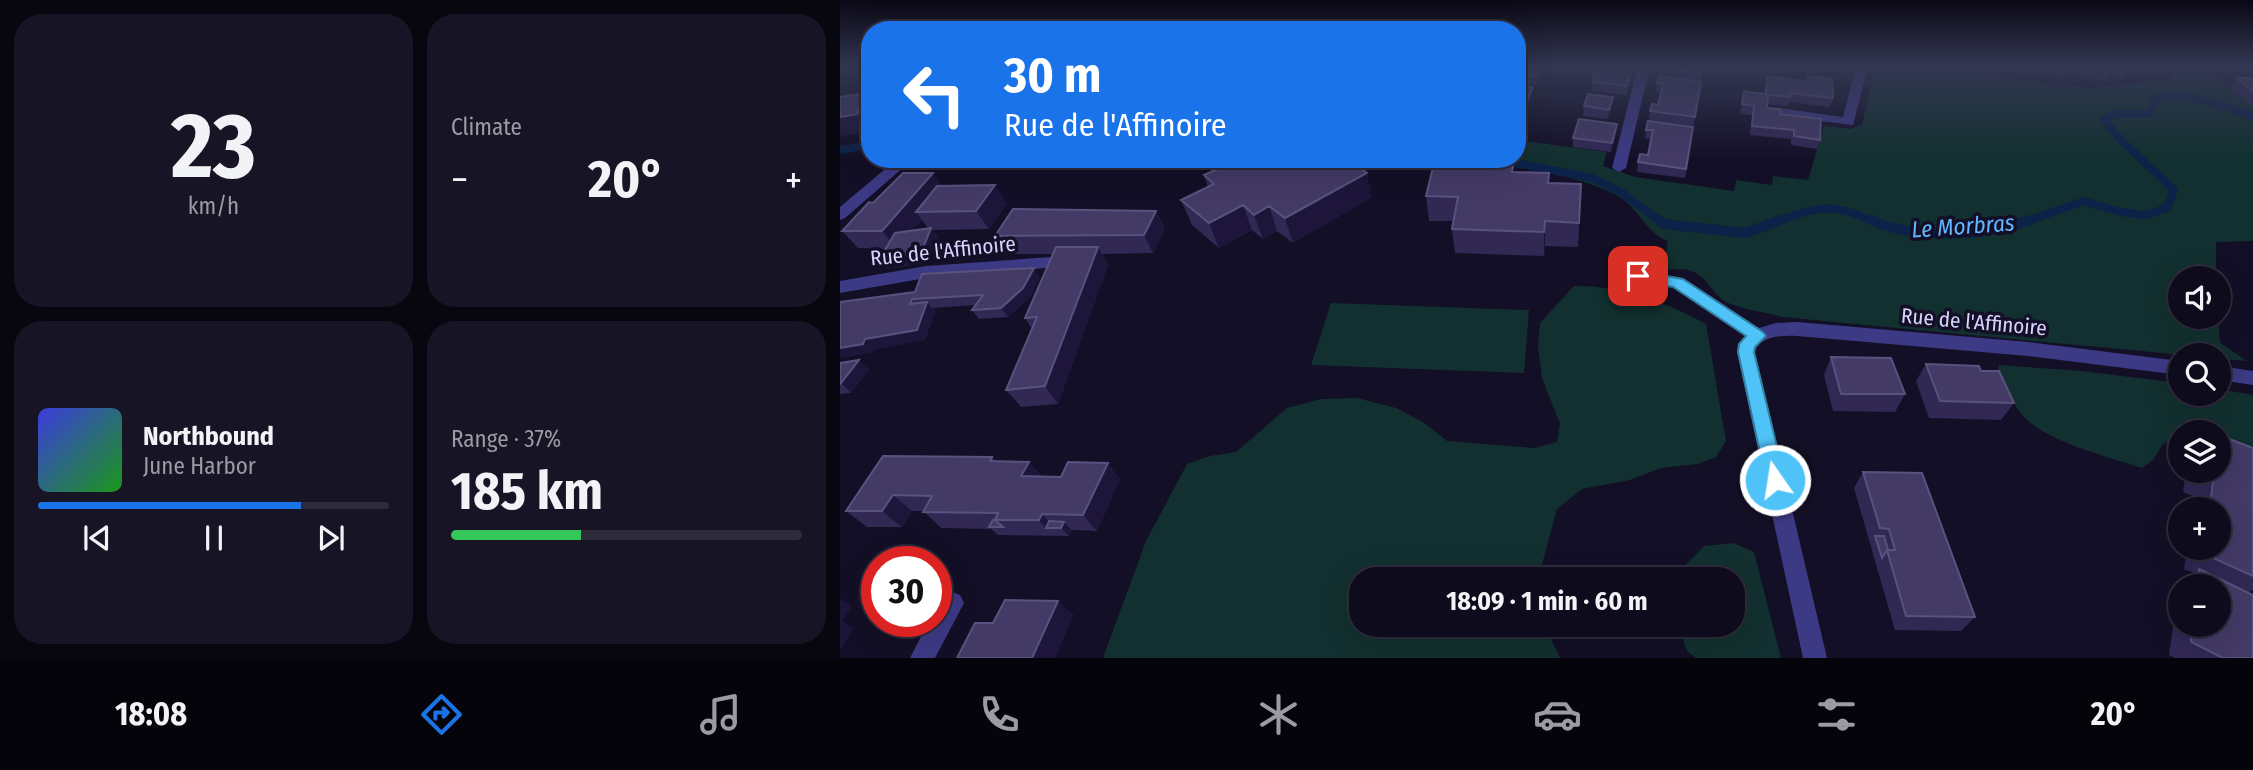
<!DOCTYPE html>
<html lang="en">
<head>
<meta charset="utf-8">
<style>
	body { margin:0; font-family:"Fira Sans Condensed",sans-serif; background:#171425; color:#f1f3f6; height:100vh; display:flex; flex-direction:column; font-size:26px; white-space:nowrap }
	* { box-sizing:border-box; margin:0 }
	p { font-size:23px; color:#9b9ba3 }
	.icon { flex:none; width:38px; height:38px; fill:none; stroke:currentColor; stroke-width:2; stroke-linecap:round; stroke-linejoin:round }
	.map { position:relative; flex:1; overflow:hidden }
	.side { display:flex; flex-direction:column; gap:14px; padding:14px; background:#08060f; width:840px }
	.side>* { flex:none }
	.banner { position:absolute; left:21px; top:21px; width:665px; height:147px; border-radius:28px; box-shadow:0 7px 28px #0002,0 0 0 2px #2e2b3b; background:#1a73e8; color:#fff; overflow:hidden }
	.tools { position:absolute; left:1328px; top:266px; display:grid; gap:14px }
	.tools a { display:grid; place-items:center; width:63px; height:63px; border-radius:50%; background:#0e0b1c; box-shadow:0 7px 28px #0002,0 0 0 2px #2e2b3b; font-size:35px }
	.speed { position:absolute; left:21px; top:546px; display:flex; gap:14px; font-size:35px; font-weight:700; text-align:center }
	.speed>* { display:grid; place-content:center; width:91px; height:91px; border-radius:50%; background:#0e0b1c; box-shadow:0 7px 28px #0002,0 0 0 2px #2e2b3b; line-height:1 }
	.speed .limit { border:10px solid #d22; background:#fff; color:#111 }
	.pin { position:absolute; display:grid; place-items:center; width:60px; height:60px; color:#fff; margin:-30px; border-radius:14px; box-shadow:0 4px 10px #0006 }
	.me { position:absolute; width:77px; margin:-38px; rotate:347deg; stroke-linejoin:round; filter:drop-shadow(0 0 5px #0008) }
	.turn { display:flex; align-items:center; gap:24px; height:147px; padding:0 28px; font-size:32px }
	.turn .icon { width:91px; height:91px; stroke-width:2.5 }
	.turn b { display:block; font-size:49px; line-height:60px }
	.big { font-size:52px; font-weight:700; line-height:1.1 }
	.side .widget { flex:1; display:flex; flex-direction:column; justify-content:center; gap:10px; min-width:0; padding:0 24px; border-radius:28px; background:#171425 }
	.side .dial { align-items:center; gap:0 }
	.dial b { font-size:91px; line-height:1 }
	.song { display:flex; align-items:center; gap:21px }
	.cover { width:84px; height:84px; border-radius:10px; background:linear-gradient(135deg,hsl(240 70% 55%),hsl(120 70% 35%)) }
	.played { height:7px; border-radius:4px; background:linear-gradient(90deg,#1a73e8 75%,#2e2b3b 75%) }
	.keys { display:flex; justify-content:space-around; direction:ltr }
	.heat { display:flex; justify-content:space-between; align-items:center; font-size:38px; direction:ltr }
	.charge { height:10px; border-radius:5px; background:linear-gradient(90deg,#34c759 37%,#2e2b3b 0) }
	.side .tiles { flex:1; display:grid; gap:14px; grid-template-columns:repeat(2,1fr) }
	.trip { position:absolute; left:509px; top:567px; width:396px; height:70px; border-radius:28px; background:#0e0b1c; box-shadow:0 7px 28px #0002,0 0 0 2px #2e2b3b; font-weight:700; line-height:70px; text-align:center }
	.tabs { display:flex; height:112px; justify-content:space-around; align-items:center; background:#06040b; color:#9b9ba3 }
	.tabs .icon { width:49px; height:49px }
	.tabs .current { color:#1a73e8 }
	.tabs b { font-size:32px; color:#f1f3f6 }
	main { display:flex; flex:1; min-height:0 }
	.map>svg:first-child { display:block }
	.green { fill:#12302f }
	.lines { fill:none; stroke-linecap:round; stroke-linejoin:round }
	.stream-far1 { stroke:#0c2248; stroke-width:8 }
	.stream { stroke:#0c2248; stroke-width:10 }
	.minor { fill:#3d3a85; fill-rule:evenodd }
	.wall { fill:#312854; fill-rule:evenodd }
	.shaded-wall { fill:#1d163a }
	.building { fill:#433a66; stroke:#5a527e; stroke-width:2 }
	.route { fill:#4fc3f7; stroke:#337fa1; stroke-width:2 }
	.labels { text-anchor:middle; dominant-baseline:central; stroke-width:7; stroke-linejoin:round; paint-order:stroke }
	.street-label { font-size:21px; fill:#d9d4ff; stroke:#130f26 }
	.water-label { font-size:23px; font-style:italic; fill:#62b6ff; stroke:#130f26 }
</style>
</head>
<body>
<main>
<section class="side">
<div class="tiles">
<div class="widget dial"><b>23</b><p>km/h</p></div>
<div class="widget"><p>Climate</p>
<div class="heat"><a>−</a><b class="big">20°</b><a>+</a></div>
</div>
<div class="widget">
<div class="song"><i class="cover"></i><div><b>Northbound</b><p>June Harbor</p></div></div>
<div class="played"></div>
<div class="keys"><svg class="icon" aria-label="previous" viewBox="0 0 24 24"><path d="M18 5L8 12l10 7zM5 5v14"/></svg><svg class="icon" aria-label="pause" viewBox="0 0 24 24"><path d="M8 5v14M16 5v14"/></svg><svg class="icon" aria-label="next" viewBox="0 0 24 24"><path d="M6 5l10 7-10 7zM19 5v14"/></svg></div>
</div>
<div class="widget"><p>Range · 37%</p><b class="big">185 km</b><div class="charge"></div></div>
</div>
</section>
<div class="map">
<svg width="1413" height="658" viewBox="0 0 1413 658">
	<rect width="100%" height="100%" fill="#130f26"/>
	<path class="green" d="M 1035,66 L 1125,66 L 1149,71 L 1150,75 L 1228,88 L 1228,85 L 1249,88 L 1332,80 L 1328,66 L 1371,70 L 1413,107 L 1413,241 L 1376,242 L 1376,278 L 1340,278 L 1340,317 L 1378,317 L 1380,343 L 1407,361 L 1379,359 L 1379,355 L 1343,355 L 942,317 C 925,312 905,310 888,303 C 873,296 867,275 851,271 C 843,268 832,270 823,269 L 828,241 C 806,234 798,206 776,195 C 732,172 682,171 634,159 L 677,159 L 677,140 L 767,152 L 763,166 L 795,177 L 894,191 L 896,180 L 932,185 L 933,176 L 968,180 L 984,126 L 1010,129 L 1022,125 Z
		M 734,286 C 781,285 826,302 866,324 L 886,441 L 876,457 L 858,464 L 821,468 L 790,480 L 742,489 L 717,509 L 698,579 L 522,579 L 522,625 L 704,625 L 720,658 L 263,658 L 306,541 L 347,464 L 370,456 L 396,452 L 447,408 L 481,399 L 517,398 L 556,408 L 583,422 L 607,441 L 695,448 L 717,442 L 720,424 L 702,378 L 698,346 L 700,323 Z
		M 491,303 L 689,310 L 684,373 L 471,365 Z
		M 1159,365 L 1241,371 L 1340,383 L 1340,394 L 1379,394 L 1379,389 L 1413,395 L 1413,457 L 1379,444 L 1379,432 L 1340,432 L 1340,440 L 1323,444 L 1313,460 L 1302,468 C 1267,456 1196,440 1177,408 C 1170,396 1164,381 1158,369 Z
		M 893,543 L 914,552 L 941,658 L 856,658 L 847,651 L 838,625 L 892,625 L 892,579 L 832,579 L 864,546 Z"/>
	<g class="lines">
		<path class="stream-far1" d="M 0,150 L 30,145
			M 655,159 L 752,178 L 781,192 L 821,222
			M 936,222 C 979,206 992,202 1035,222
			M 1185,222 L 1244,201 L 1280,212 L 1305,215 L 1327,208 L 1334,190 L 1281,140 L 1264,120 L 1275,114 L 1309,114 L 1314,99 C 1349,92 1380,104 1413,117"/>
		<path class="stream" d="M 819,220 L 824,224 L 905,233 L 941,220
			M 1031,220 C 1074,240 1146,236 1190,220"/>
		<path class="minor" d="M 798,66 L 810,66 L 786,168 L 779,172 L 772,168 Z
			M 1016,66 L 1028,66 L 1013,125 L 939,116 L 932,112 L 939,108 L 1003,117 Z
			M 1382,66 L 1413,66 L 1413,74 Z
			M 57,159 L 73,159 L 5,218 L 0,220 L 0,207 Z
			M 211,257 L 219,263 L 217,267 L 86,278 L 0,293 L 0,281 L 86,266 Z
			M 798,270 L 843,278 L 919,328 L 936,323 L 957,322 L 1188,342 L 1340,361 L 1340,375 L 1188,356 L 957,336 C 943,335 919,336 915,352 L 987,658 L 963,658 L 897,352 L 898,344 L 905,336 L 833,287 L 792,280 L 790,276 L 792,272 Z
			M 1379,366 L 1413,371 L 1413,385 L 1379,380 Z
			M 112,592 L 120,595 L 124,603 L 95,658 L 70,658 L 89,621 L 96,621 C 96,608 99,597 112,592 Z"/>
	</g>
	<path class="wall" d="M 24,66 L 30,66 L 30,75 L 24,67 Z
		M 677,66 L 704,66 L 704,70 L 697,85 L 677,83 Z
		M 822,66 L 864,66 L 853,126 L 809,121 L 810,111 L 818,105 L 821,93 L 816,92 L 817,83 L 826,77 L 827,68 Z
		M 957,66 L 984,66 L 982,72 L 956,69 Z
		M 1189,66 L 1290,66 L 1283,78 L 1268,75 L 1265,81 L 1229,73 L 1227,77 L 1204,73 L 1203,69 Z
		M 927,76 L 966,82 L 968,76 L 993,98 L 990,107 L 949,102 L 948,106 L 927,104 L 927,108 L 940,114 L 980,140 L 977,149 L 951,145 L 951,139 L 910,135 L 912,115 L 900,114 L 904,91 L 924,94 Z
		M 1397,78 L 1413,80 L 1413,106 L 1411,106 L 1390,87 Z
		M 791,79 L 787,95 L 752,91 L 752,82 Z
		M 677,85 L 693,96 L 687,109 L 677,108 Z
		M 744,106 L 772,106 L 768,119 L 743,116 Z
		M 777,124 L 776,133 L 771,152 L 733,147 L 733,138 Z
		M 853,127 L 845,178 L 797,172 L 798,162 L 808,155 L 811,139 L 805,139 L 806,130 Z
		M 30,141 L 30,154 L 24,146 Z
		M 368,159 L 507,159 L 532,197 L 453,243 L 437,231 L 423,239 L 412,230 L 379,248 L 352,225 L 341,200 L 368,187 L 364,175 L 372,171 Z
		M 675,172 L 709,183 L 741,184 L 738,247 L 705,246 L 704,256 L 615,253 L 612,229 L 613,221 L 589,221 L 586,196 Z
		M 102,186 L 167,203 L 149,229 L 93,230 L 98,237 L 89,262 L 47,269 L 39,260 L 45,249 L 18,248 L 2,231 L 33,203 ZM 82,220 L 88,228 L 73,230 Z
		M 316,211 L 325,229 L 313,253 L 262,254 L 268,265 L 218,404 L 181,407 L 166,390 L 192,329 L 185,318 L 213,254 L 167,254 L 155,236 Z
		M 200,278 L 190,297 L 168,317 L 139,319 L 132,310 L 135,305 L 93,308 L 95,311 L 85,340 L 34,349 L 32,353 L 0,302 Z
		M 991,357 L 1065,394 L 1055,412 L 993,411 L 984,375 Z
		M 0,363 L 29,369 L 11,393 L 0,394 Z
		M 1086,364 L 1141,371 L 1174,403 L 1161,420 L 1089,418 L 1076,381 Z
		M 1413,448 L 1413,590 L 1409,592 L 1413,658 L 1335,658 L 1329,655 L 1339,584 L 1354,573 L 1344,569 L 1347,548 L 1379,548 L 1379,509 L 1352,509 L 1353,496 L 1343,492 L 1346,471 L 1379,471 ZM 1340,586 L 1379,586 L 1379,625 L 1340,625 Z
		M 152,457 L 156,461 L 189,462 L 202,477 L 280,479 L 257,531 L 232,530 L 229,536 L 158,535 L 151,529 L 101,528 L 83,511 L 72,511 L 62,527 L 27,527 L 6,511 Z
		M 1023,472 L 1135,617 L 1121,631 L 1055,630 L 1014,488 Z"/>
	<path class="shaded-wall" d="M 702,66 L 704,66 L 704,70 L 697,85 L 697,76 Z
		M 792,70 L 791,79 L 787,95 L 787,86 Z
		M 693,87 L 693,96 L 687,109 L 687,100 Z
		M 27,93 L 30,96 L 30,132 L 0,136 L 0,117 Z
		M 773,97 L 772,106 L 768,119 L 769,110 Z
		M 682,113 L 682,122 L 677,133 L 677,123 Z
		M 777,124 L 776,133 L 771,152 L 772,143 Z
		M 93,173 L 106,191 L 76,212 L 82,220 L 57,249 L 42,231 Z
		M 527,173 L 532,197 L 453,243 L 445,218 Z
		M 155,185 L 167,203 L 149,229 L 136,211 Z
		M 403,205 L 412,230 L 379,248 L 369,223 Z
		M 429,206 L 437,231 L 423,239 L 414,215 Z
		M 316,211 L 325,229 L 313,253 L 304,235 Z
		M 705,221 L 705,246 L 704,256 L 704,232 Z
		M 91,228 L 98,237 L 89,262 L 47,269 L 39,260 Z
		M 258,247 L 268,265 L 218,404 L 205,386 Z
		M 194,268 L 200,278 L 190,297 L 168,317 L 161,308 Z
		M 87,302 L 95,311 L 85,340 L 34,349 L 32,353 L 0,358 L 0,348 L 25,339 Z
		M 19,360 L 29,369 L 11,393 L 1,383 Z
		M 189,462 L 204,478 L 181,476 Z
		M 268,463 L 280,479 L 257,531 L 243,515 Z
		M 53,495 L 72,511 L 62,527 L 42,511 Z
		M 202,514 L 215,528 L 206,528 L 199,520 Z
		M 224,522 L 232,530 L 229,536 L 221,528 Z
		M 0,598 L 12,606 L 2,621 L 14,628 L 0,651 Z
		M 218,601 L 234,615 L 215,658 L 192,658 Z"/>
	<path class="building" d="M 677,66 L 702,66 L 697,76 L 677,74 Z
		M 757,66 L 792,70 L 787,86 L 752,82 Z
		M 827,66 L 863,66 L 862,73 L 827,69 Z
		M 819,76 L 861,82 L 855,117 L 810,111 L 812,104 L 818,105 L 823,84 L 817,83 Z
		M 927,76 L 968,82 L 968,76 L 992,79 L 993,98 L 951,93 L 950,97 L 928,95 L 927,108 L 940,109 L 940,114 L 981,119 L 980,140 L 954,136 L 954,130 L 912,126 L 914,106 L 902,104 L 904,91 L 926,94 Z
		M 1397,78 L 1411,78 L 1413,80 L 1413,92 Z
		M 677,85 L 693,87 L 687,100 L 677,98 Z
		M 27,93 L 17,114 L 0,117 L 0,97 Z
		M 748,94 L 773,97 L 769,110 L 744,106 Z
		M 677,112 L 682,113 L 677,123 Z
		M 739,119 L 777,124 L 772,143 L 733,138 Z
		M 808,121 L 853,127 L 846,169 L 798,162 L 800,154 L 808,155 L 813,130 L 806,130 Z
		M 30,141 L 30,147 L 24,146 Z
		M 375,159 L 507,159 L 527,173 L 445,218 L 429,206 L 414,215 L 403,205 L 369,223 L 341,200 L 374,184 L 364,175 L 384,166 Z
		M 595,159 L 674,159 L 672,172 L 709,173 L 708,183 L 741,184 L 739,223 L 705,221 L 704,232 L 612,229 L 618,197 L 586,196 Z
		M 63,173 L 93,173 L 42,231 L 2,231 L 29,202 L 33,203 Z
		M 155,185 L 136,211 L 76,212 L 97,186 Z
		M 173,209 L 316,211 L 304,235 L 155,236 Z
		M 91,228 L 81,253 L 39,260 L 55,233 Z
		M 216,247 L 258,247 L 205,386 L 166,390 L 197,317 L 185,318 Z
		M 194,268 L 183,288 L 161,308 L 132,310 L 143,295 L 72,299 L 70,304 L 87,302 L 77,330 L 25,339 L 23,344 L 0,348 L 0,302 L 75,292 L 82,274 Z
		M 991,357 L 1051,358 L 1065,394 L 1001,394 Z
		M 19,360 L 1,383 L 0,384 L 0,363 Z
		M 1086,364 L 1139,366 L 1141,371 L 1159,371 L 1174,403 L 1100,401 Z
		M 1379,435 L 1413,448 L 1413,576 L 1364,554 L 1365,548 L 1379,548 L 1379,509 L 1370,509 L 1373,480 L 1362,476 L 1363,471 L 1379,471 Z
		M 43,456 L 152,457 L 150,461 L 189,462 L 181,476 L 221,477 L 228,462 L 268,463 L 243,515 L 202,514 L 199,520 L 155,520 L 158,513 L 83,512 L 92,496 L 53,495 L 42,511 L 6,511 Z
		M 1023,472 L 1082,473 L 1135,617 L 1066,616 L 1047,550 L 1055,550 L 1049,529 L 1040,528 Z
		M 153,520 L 155,520 L 163,527 L 149,527 Z
		M 209,521 L 224,522 L 221,528 L 206,528 Z
		M 1035,536 L 1044,536 L 1048,550 L 1047,550 L 1042,558 Z
		M 1359,569 L 1413,595 L 1413,658 L 1383,658 L 1351,642 L 1353,625 L 1379,625 L 1379,586 L 1357,586 Z
		M 165,600 L 218,601 L 192,658 L 117,658 L 135,623 L 153,623 Z"/>
	<linearGradient id="sky" x2="0" y2="1"><stop stop-color="#0a0815"/><stop offset="0.42" stop-color="#333752"/><stop offset="1" stop-color="#333752" stop-opacity="0"/></linearGradient>
	<rect width="1413" height="159" fill="url(#sky)"/>
	<path class="route" d="M 798,271 L 843,279 L 923,332 L 926,336 L 915,347 L 914,352 L 945,480 L 942,485 L 935,488 L 929,485 L 926,480 L 898,352 L 899,344 L 906,336 L 833,287 L 793,280 L 791,276 L 793,272 Z"/>
	<g class="labels">
		<g class="street-label">
			<text transform="translate(103 251) rotate(-6)">Rue de l'Affinoire</text>
			<text transform="translate(1134 322) rotate(5)">Rue de l'Affinoire</text>
		</g>
		<g class="water-label">
			<text transform="translate(1123 226) rotate(-4)">Le Morbras</text>
		</g>
	</g>
</svg>
<div class="tools">
<a><svg class="icon" aria-label="sound" viewBox="0 0 24 24"><path d="M4 9h4l5-4v14l-5-4H4zM17 9q2 3 0 6"/></svg></a>
<a><svg class="icon" aria-label="search" viewBox="0 0 24 24"><circle cx="10" cy="10" r="6"/><path d="M15 15l6 6"/></svg></a>
<a><svg class="icon" aria-label="layers" viewBox="0 0 24 24"><path d="M12 4l9 5-9 5-9-5zM3 14l9 5 9-5"/></svg></a>
<a>+</a>
<a>−</a>
</div>
<div class="speed"><div class="limit">30</div></div>
<div class="pin" style="left:798px;top:276px;background:#d93025"><svg class="icon" aria-label="arrive" viewBox="0 0 24 24"><path d="M6 21V4h12l-3 4 3 4H6"/></svg></div>
<svg class="me" style="left:935px;top:480px" viewBox="-20 -20 40 40"><circle r="17" fill="#4fc3f7" stroke="#fff" stroke-width="3"/><path d="M0-11L8 9 0 5-8 9z" fill="#fff"/></svg>
<div class="trip">18:09 · 1 min · 60 m</div>
<div class="banner">
<div class="turn"><svg class="icon" aria-label="left" viewBox="0 0 24 24"><path d="M17 20v-9H6M10 6l-5 5 5 5"/></svg><div><b>30 m</b>Rue de l'Affinoire</div></div>
</div>
</div>
</main>
<nav class="tabs">
<b>18:08</b>
<svg class="icon current" aria-label="directions" viewBox="0 0 24 24"><path d="M12 3l9 9-9 9-9-9zM9 14v-3h6M13 9l2 2-2 2"/></svg>
<svg class="icon" aria-label="music" viewBox="0 0 24 24"><path d="M9 18V5l10-2v13"/><circle cx="6" cy="18" r="3"/><circle cx="16" cy="16" r="3"/></svg>
<svg class="icon" aria-label="phone" viewBox="0 0 24 24"><path d="M5 4h4l2 5-3 2q2 4 5 5l2-3 5 2v4C11 20 4 13 5 4z"/></svg>
<svg class="icon" aria-label="climate" viewBox="0 0 24 24"><path d="M12 3v18M4 7l16 10M4 17L20 7"/></svg>
<svg class="icon" aria-label="car" viewBox="0 0 24 24"><path d="M5 17H2v-5l4-1 3-4h7l3 4 3 1v5h-3M9 17h6M6 11h13"/><circle cx="7" cy="17" r="2"/><circle cx="17" cy="17" r="2"/></svg>
<svg class="icon" aria-label="filters" viewBox="0 0 24 24"><path d="M4 7h16M4 17h16"/><circle cx="9" cy="7" r="2"/><circle cx="15" cy="17" r="2"/></svg>
<b>20°</b>
</nav>
</body>
</html>
